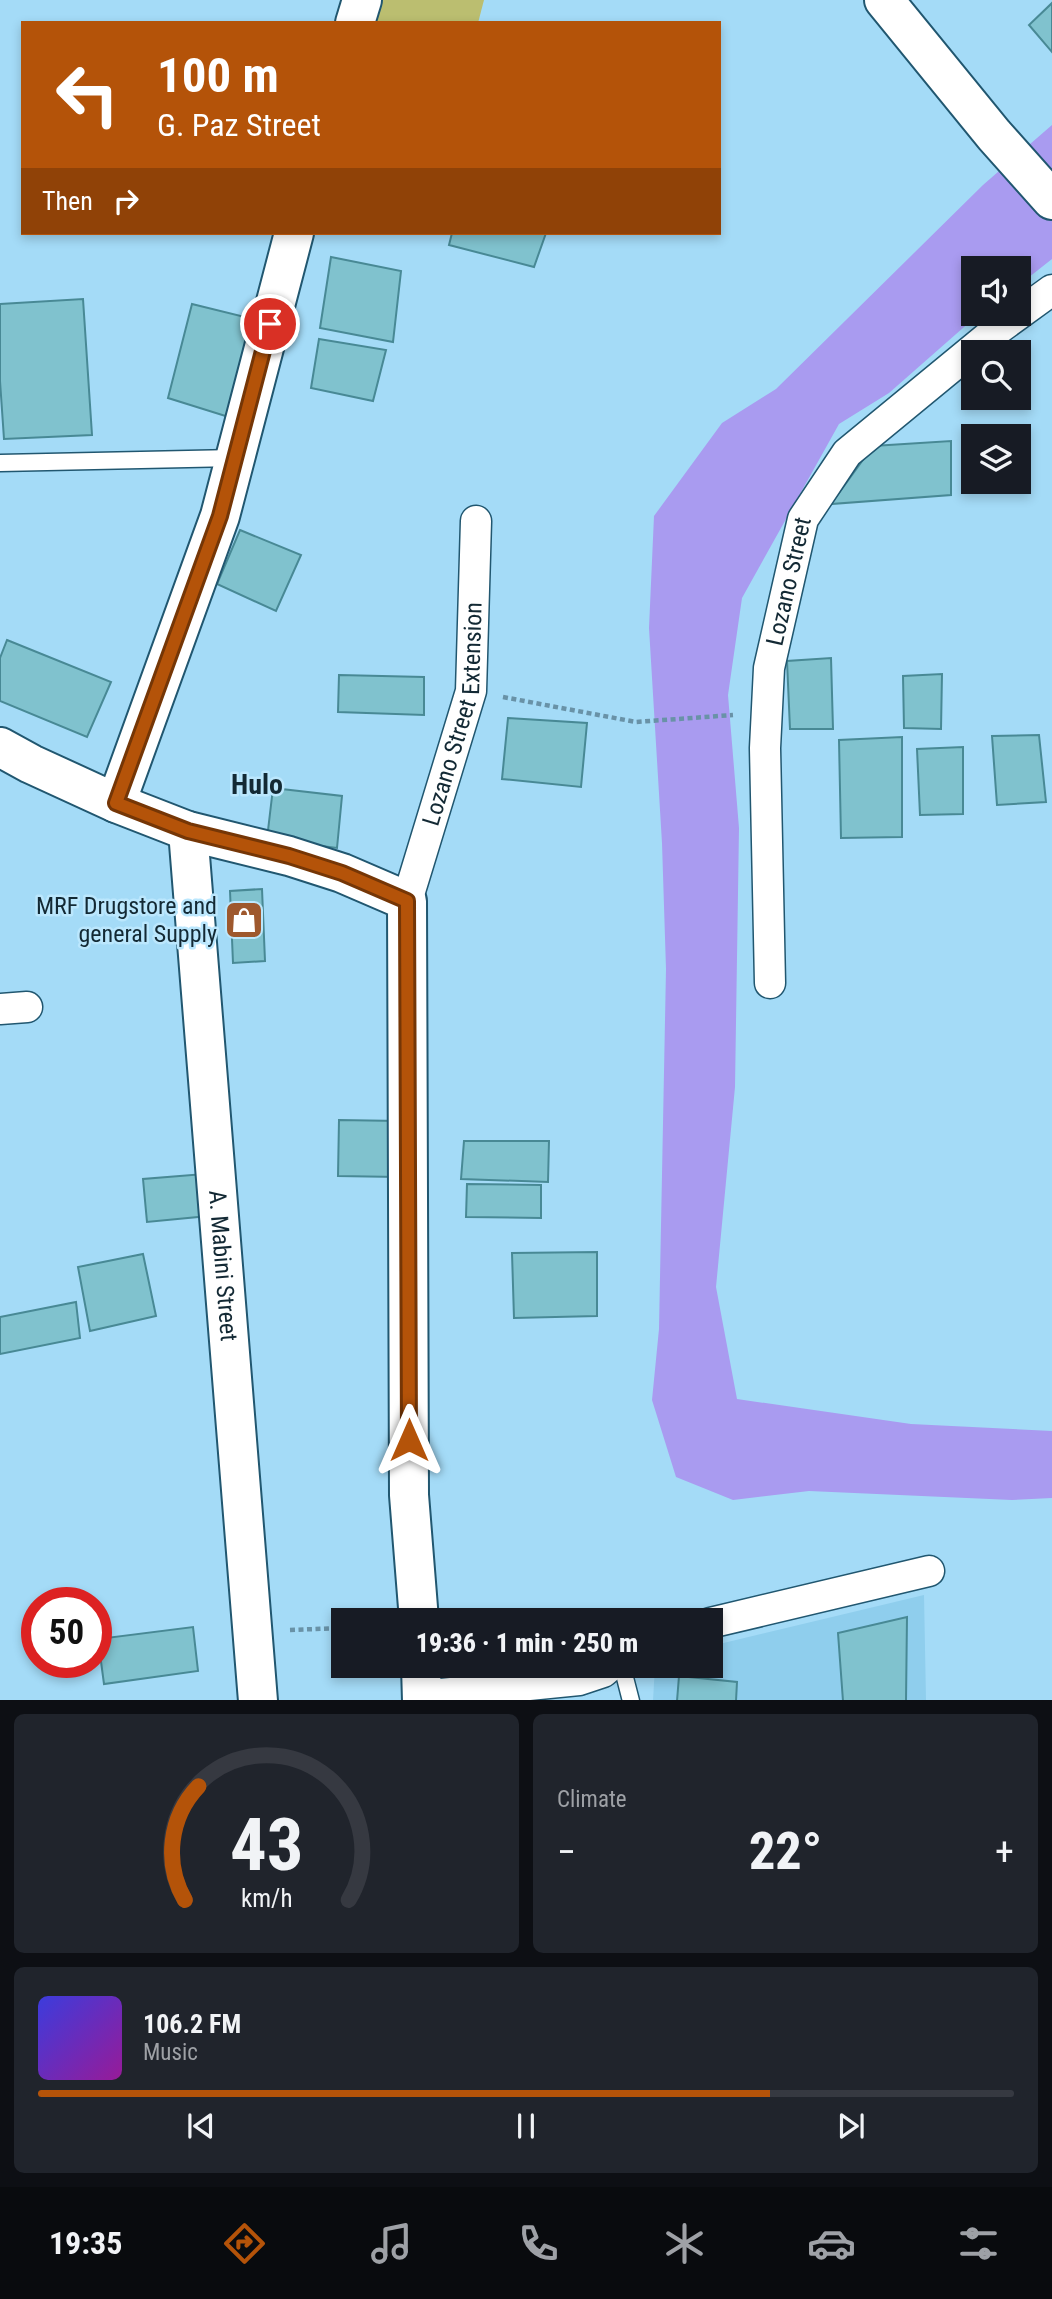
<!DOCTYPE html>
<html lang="en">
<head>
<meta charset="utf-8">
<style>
	body { margin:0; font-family:"Roboto Condensed",sans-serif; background:#20242c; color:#f1f3f6; height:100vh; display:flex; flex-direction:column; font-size:26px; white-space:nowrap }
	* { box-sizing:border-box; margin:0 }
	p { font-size:23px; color:#9ea1a6 }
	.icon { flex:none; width:38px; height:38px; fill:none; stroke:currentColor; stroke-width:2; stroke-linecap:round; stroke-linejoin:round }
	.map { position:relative; height:1700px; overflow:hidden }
	.panel { display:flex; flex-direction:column; gap:14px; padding:14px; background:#0d0f14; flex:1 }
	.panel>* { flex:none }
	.hud { position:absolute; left:21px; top:21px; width:700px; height:214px; border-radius:0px; box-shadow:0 4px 10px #0003; background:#b45309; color:#fff; overflow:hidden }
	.fabs { position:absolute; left:961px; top:256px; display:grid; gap:14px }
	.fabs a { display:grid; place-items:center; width:70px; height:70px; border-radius:0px; background:#171b24; box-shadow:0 4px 10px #0003; font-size:35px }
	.speed { position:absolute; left:21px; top:1587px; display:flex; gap:14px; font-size:35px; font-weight:700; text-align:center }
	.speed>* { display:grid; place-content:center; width:91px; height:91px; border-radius:50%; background:#171b24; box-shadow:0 4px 10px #0003; line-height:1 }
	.speed .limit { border:10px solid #d22; background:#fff; color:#111 }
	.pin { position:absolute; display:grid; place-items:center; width:60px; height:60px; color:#fff; margin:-30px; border:4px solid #fff; border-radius:50%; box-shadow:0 2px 7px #0007 }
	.me { position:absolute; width:77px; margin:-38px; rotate:0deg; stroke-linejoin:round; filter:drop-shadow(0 0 5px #0008) }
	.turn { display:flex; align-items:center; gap:24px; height:147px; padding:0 21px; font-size:32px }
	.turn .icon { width:91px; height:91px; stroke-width:2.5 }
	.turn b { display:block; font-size:49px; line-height:60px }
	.then { display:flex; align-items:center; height:66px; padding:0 21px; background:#0003; gap:14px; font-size:26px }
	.big { font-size:52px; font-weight:800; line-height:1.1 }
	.panel .card { flex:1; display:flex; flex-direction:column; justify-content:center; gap:10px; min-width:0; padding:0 24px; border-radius:10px; background:#20242c }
	.panel .dial { align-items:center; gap:0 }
	.dial svg { height:182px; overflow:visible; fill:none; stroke:#363941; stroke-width:7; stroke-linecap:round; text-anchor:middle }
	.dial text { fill:#f1f3f6; stroke:none }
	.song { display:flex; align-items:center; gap:21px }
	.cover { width:84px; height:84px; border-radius:10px; background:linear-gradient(135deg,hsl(240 70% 55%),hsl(300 70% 35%)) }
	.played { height:7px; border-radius:4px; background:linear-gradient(90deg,#b45309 75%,#363941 75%) }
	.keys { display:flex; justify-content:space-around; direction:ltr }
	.heat { display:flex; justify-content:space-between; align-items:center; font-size:38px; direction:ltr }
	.panel .tiles { flex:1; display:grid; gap:14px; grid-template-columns:1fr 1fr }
	.card:last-child { grid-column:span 2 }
	.trip { position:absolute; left:331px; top:1608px; width:392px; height:70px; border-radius:0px; background:#171b24; box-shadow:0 4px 10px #0003; font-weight:800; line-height:70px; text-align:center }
	.tabs { display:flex; height:112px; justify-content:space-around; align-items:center; background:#090b0e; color:#9ea1a6 }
	.tabs .icon { width:49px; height:49px }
	.tabs .selected { color:#b45309 }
	.tabs b { font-size:32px; color:#f1f3f6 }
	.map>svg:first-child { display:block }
	.built { fill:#8fceed }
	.green { fill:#bbbe70 }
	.water { fill:#a99bf0 }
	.building { fill:#80c2ce; stroke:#488995; stroke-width:2 }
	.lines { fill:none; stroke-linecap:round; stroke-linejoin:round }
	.lane-casing { stroke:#215770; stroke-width:19 }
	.street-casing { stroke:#215770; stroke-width:33 }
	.secondary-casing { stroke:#215770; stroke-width:42 }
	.primary-casing { stroke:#215770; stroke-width:42 }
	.path { stroke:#6992a7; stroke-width:4.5; stroke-dasharray:5 3.5; stroke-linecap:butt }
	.lane { stroke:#fff; stroke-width:16 }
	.street { stroke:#fff; stroke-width:30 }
	.secondary { stroke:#fff; stroke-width:38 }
	.primary { stroke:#fff; stroke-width:38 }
	.route-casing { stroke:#753606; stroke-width:18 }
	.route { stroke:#b45309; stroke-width:12 }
	.labels { text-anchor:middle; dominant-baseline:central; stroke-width:5; stroke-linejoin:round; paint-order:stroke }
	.street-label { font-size:24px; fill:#132934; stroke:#bbe7fd }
	.poi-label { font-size:24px; fill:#132934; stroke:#bbe7fd; text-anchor:end }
	.quarter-label { font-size:28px; font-weight:bold; fill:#132934; stroke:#bbe7fd }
</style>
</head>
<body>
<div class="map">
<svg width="1052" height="1701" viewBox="0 0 1052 1701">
	<rect width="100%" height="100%" fill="#a4dbf7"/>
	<path class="built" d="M 924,1595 L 926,1700 L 653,1701 L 655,1666 L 710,1666 L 711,1646 Z"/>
	<path class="green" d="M 374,0 L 484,0 L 478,23 L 368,23 Z"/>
	<path class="water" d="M 1052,125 L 1052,259 L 1019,285 L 1018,268 L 973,268 L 973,313 L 980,313 L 889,393 L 839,424 L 742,598 L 728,695 L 739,828 L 735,1087 L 716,1287 L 737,1399 L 911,1424 L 1052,1431 L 1052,1498 L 1012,1500 L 809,1491 L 733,1500 L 676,1477 L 652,1400 L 659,1329 L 666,969 L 662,843 L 649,628 L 654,516 L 722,423 L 776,389 L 983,185 Z"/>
	<path class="building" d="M 1052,3 L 1052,52 L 1029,25 Z
		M 452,233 L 546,233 L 534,267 L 449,245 Z
		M 331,257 L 401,271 L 393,342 L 320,328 Z
		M 83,299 L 92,435 L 4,439 L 0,381 L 0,304 Z
		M 192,304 L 261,321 L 235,419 L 168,398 Z
		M 319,339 L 386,350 L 373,401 L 311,388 Z
		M 951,441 L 951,495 L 831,504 L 873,446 Z
		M 240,530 L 301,555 L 276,611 L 217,584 Z
		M 7,640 L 111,682 L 87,737 L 0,701 L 0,658 Z
		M 831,658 L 833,729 L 790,729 L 787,661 Z
		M 942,674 L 941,729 L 904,728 L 903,676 Z
		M 339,675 L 424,677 L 424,715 L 338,712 Z
		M 508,718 L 587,723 L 581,787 L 502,779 Z
		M 1039,735 L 1046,802 L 997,805 L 992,736 Z
		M 902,737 L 902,837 L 841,838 L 839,740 Z
		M 963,747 L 963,814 L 920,815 L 917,749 Z
		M 273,788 L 342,796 L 337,848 L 267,839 Z
		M 262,889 L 265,961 L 233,963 L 230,891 Z
		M 339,1120 L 399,1121 L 398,1177 L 338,1176 Z
		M 464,1141 L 549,1141 L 548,1182 L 461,1179 Z
		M 204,1174 L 208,1216 L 147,1222 L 143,1179 Z
		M 467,1184 L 541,1185 L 541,1218 L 466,1217 Z
		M 597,1252 L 597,1316 L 514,1318 L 512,1253 Z
		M 143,1254 L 156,1316 L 90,1331 L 78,1267 Z
		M 76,1302 L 80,1338 L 0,1354 L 0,1317 Z
		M 907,1617 L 906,1701 L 843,1701 L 838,1633 Z
		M 193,1627 L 198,1671 L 104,1684 L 98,1639 Z
		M 679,1676 L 737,1682 L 736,1701 L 677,1701 Z"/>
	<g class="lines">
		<defs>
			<path id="lane" d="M 0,463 L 235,458
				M 622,1666 L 631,1701"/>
			<g id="street">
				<path id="s1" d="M 407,901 L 471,691 L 476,521"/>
				<path id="s2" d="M 770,983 L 765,748 L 769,668 L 803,519 L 847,453 L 994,332 L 1052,290"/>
				<path d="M 0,1009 L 27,1007"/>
				<path d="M 710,1623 L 929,1571"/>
				<path d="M 421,1696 L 579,1680 L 603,1672 L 610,1666"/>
			</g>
			<g id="secondary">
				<path d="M 355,23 L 362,0"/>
				<path d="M 0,747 L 31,764 L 116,803 L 188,831 L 289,856 L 342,873 L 407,901 L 409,1495 L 419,1620"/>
				<path d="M 116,803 L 220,516 L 294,233"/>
				<path id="s3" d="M 188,831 L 258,1701"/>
				<path d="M 421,1666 L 422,1701"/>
			</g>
			<path id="primary" d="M 884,0 L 994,135 L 1052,200"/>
		</defs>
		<use href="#lane" class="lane-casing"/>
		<use href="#street" class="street-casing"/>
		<use href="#secondary" class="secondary-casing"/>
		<use href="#primary" class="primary-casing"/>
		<path class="path" d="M 503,697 L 636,722 L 733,715
			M 290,1630 L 343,1628"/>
		<use href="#lane" class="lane"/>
		<use href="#street" class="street"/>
		<use href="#secondary" class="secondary"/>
		<use href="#primary" class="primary"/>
	</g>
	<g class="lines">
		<defs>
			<path id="route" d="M 270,324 L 220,516 L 116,803 L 188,831 L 289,856 L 342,873 L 407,901 L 409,1440"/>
		</defs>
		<use href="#route" class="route-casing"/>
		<use href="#route" class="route"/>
	</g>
	<defs>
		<symbol id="shop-square" viewBox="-11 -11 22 22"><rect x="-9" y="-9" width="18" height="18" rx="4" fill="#9e582d" stroke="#bbe7fd"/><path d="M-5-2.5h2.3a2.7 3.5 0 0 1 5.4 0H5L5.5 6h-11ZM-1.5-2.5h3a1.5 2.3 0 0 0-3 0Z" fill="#fff"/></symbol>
	</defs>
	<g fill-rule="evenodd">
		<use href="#shop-square" x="222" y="898" width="44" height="44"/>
	</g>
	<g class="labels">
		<g class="street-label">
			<text stroke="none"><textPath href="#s2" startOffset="404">Lozano Street</textPath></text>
			<text stroke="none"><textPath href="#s1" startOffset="194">Lozano Street Extension</textPath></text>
			<text stroke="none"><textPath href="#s3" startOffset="436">A. Mabini Street</textPath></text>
		</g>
		<g class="poi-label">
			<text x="217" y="906">MRF Drugstore and<tspan x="217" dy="28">general Supply</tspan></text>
		</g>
		<g class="quarter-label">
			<text x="257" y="784">Hulo</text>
		</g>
	</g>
</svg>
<div class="fabs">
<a><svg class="icon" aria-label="sound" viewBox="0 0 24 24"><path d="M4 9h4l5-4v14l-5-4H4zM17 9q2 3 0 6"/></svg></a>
<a><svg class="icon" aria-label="search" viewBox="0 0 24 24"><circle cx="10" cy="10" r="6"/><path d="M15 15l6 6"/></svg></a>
<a><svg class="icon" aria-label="layers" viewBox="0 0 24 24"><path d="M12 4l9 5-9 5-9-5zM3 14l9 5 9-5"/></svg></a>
</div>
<div class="speed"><div class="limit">50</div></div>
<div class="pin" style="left:270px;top:324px;background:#d93025"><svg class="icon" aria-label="arrive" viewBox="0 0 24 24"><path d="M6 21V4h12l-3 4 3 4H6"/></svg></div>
<svg class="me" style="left:409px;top:1440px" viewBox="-20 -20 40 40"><path d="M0-17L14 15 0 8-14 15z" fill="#b45309" stroke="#fff" stroke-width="4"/></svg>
<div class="trip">19:36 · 1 min · 250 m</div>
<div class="hud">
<div class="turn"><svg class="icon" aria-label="left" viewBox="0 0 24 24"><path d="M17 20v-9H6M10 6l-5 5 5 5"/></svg><div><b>100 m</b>G. Paz Street</div></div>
<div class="then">Then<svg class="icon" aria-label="right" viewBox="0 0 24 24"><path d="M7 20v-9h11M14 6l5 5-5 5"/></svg></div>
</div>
</div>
<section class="panel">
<div class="tiles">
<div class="card dial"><svg viewBox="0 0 100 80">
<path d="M14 69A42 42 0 1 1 86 69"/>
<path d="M14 69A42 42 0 0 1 20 19" stroke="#b45309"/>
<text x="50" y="56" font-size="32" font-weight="700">43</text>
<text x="50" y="72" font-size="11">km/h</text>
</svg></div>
<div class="card"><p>Climate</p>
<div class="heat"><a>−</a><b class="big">22°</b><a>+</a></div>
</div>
<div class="card">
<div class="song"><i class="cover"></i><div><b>106.2 FM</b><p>Music</p></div></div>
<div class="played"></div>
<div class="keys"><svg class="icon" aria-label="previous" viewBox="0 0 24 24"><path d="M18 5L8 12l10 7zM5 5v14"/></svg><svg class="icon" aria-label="pause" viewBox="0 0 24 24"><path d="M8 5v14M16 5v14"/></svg><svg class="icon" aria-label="next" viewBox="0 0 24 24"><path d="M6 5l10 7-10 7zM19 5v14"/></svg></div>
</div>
</div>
</section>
<nav class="tabs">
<b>19:35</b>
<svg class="icon selected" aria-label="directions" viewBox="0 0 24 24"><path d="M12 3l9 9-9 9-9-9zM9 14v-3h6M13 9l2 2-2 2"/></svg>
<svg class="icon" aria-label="music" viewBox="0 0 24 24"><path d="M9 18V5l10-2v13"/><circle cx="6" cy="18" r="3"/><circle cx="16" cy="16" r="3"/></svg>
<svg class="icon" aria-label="phone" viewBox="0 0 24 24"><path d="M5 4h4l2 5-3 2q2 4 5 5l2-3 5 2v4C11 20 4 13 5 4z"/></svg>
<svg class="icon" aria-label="climate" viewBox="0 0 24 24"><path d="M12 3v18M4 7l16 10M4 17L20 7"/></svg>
<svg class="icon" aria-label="car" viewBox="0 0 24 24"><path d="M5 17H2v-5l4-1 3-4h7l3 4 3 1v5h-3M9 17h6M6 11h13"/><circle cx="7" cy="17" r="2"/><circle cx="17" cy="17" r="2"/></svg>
<svg class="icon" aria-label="filters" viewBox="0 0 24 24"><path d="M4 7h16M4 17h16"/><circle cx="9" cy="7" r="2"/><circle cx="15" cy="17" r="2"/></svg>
</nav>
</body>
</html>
